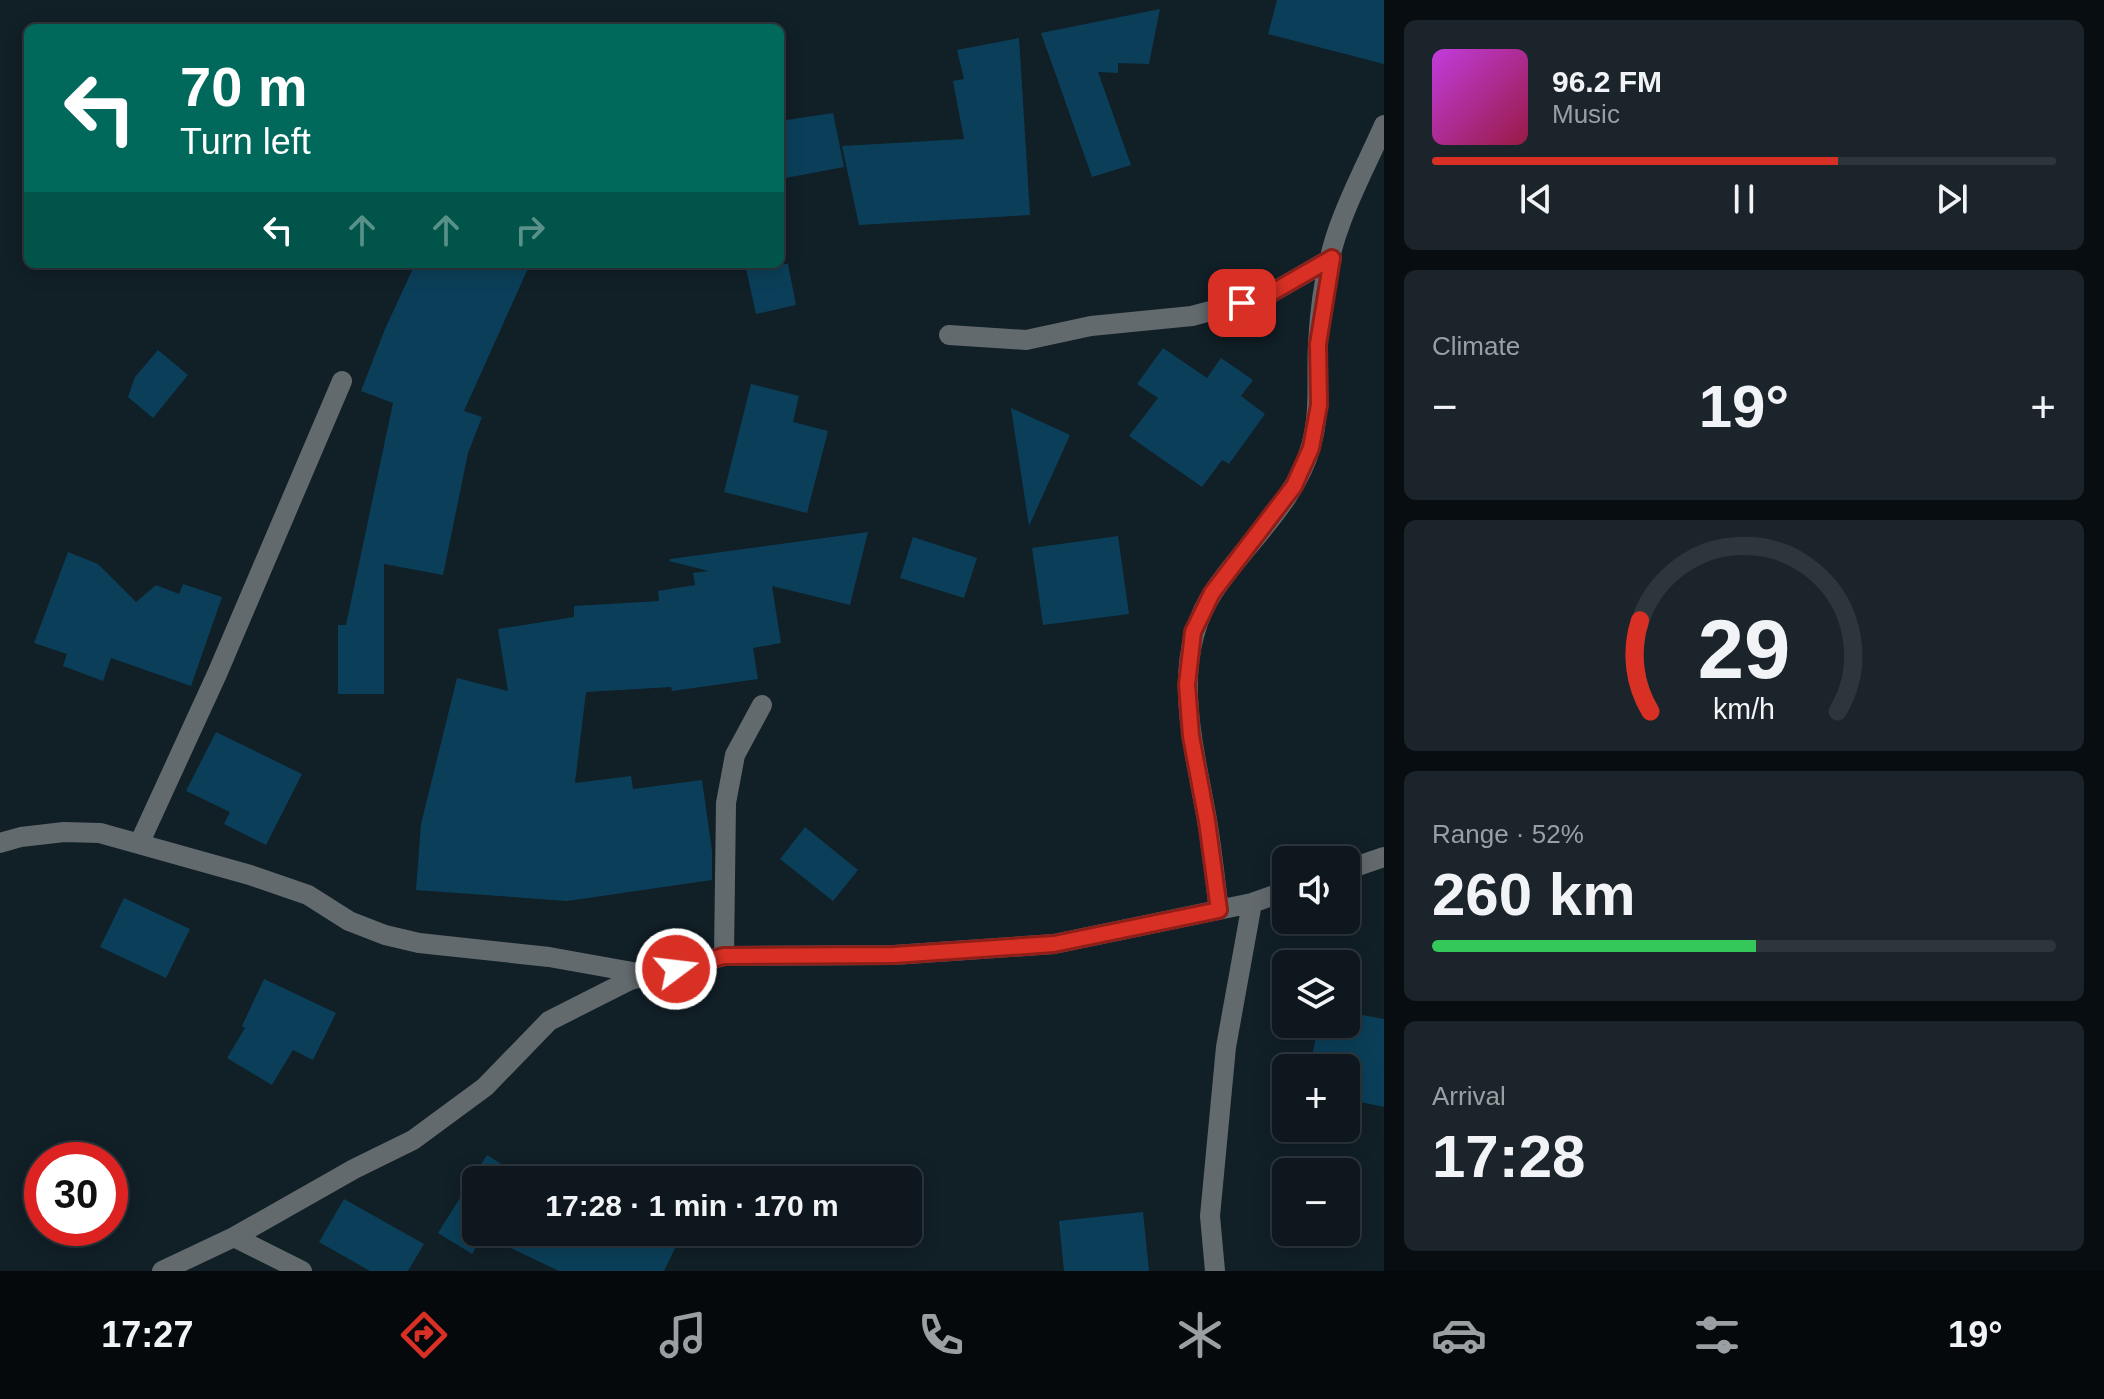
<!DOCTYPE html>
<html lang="en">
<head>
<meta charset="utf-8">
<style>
	body { margin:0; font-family:Helvetica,sans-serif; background:#1b242a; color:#f1f3f6; height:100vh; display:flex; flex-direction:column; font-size:30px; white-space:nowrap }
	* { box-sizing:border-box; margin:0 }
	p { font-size:26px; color:#9a9fa4 }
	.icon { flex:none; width:44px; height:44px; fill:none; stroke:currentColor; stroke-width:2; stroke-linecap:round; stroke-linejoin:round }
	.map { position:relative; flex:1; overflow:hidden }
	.panel { display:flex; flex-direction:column; gap:20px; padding:20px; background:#070d10; width:720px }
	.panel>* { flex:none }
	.hud { position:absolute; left:24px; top:24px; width:760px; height:244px; border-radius:12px; box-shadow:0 4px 20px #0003,0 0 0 2px #2d363b; background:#00695c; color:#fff; overflow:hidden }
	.tools { position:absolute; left:1272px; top:846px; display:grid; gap:16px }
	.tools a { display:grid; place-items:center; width:88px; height:88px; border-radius:12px; background:#0d171d; box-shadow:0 4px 20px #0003,0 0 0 2px #2d363b; font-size:40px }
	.speed { position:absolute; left:24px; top:1142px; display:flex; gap:16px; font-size:40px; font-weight:700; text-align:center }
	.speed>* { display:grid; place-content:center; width:104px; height:104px; border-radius:50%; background:#0d171d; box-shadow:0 4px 20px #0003,0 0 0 2px #2d363b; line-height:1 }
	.speed .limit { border:12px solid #d22; background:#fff; color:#111 }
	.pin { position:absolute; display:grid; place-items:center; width:68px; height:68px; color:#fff; margin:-34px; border-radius:16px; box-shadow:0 4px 12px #0006 }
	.me { position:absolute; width:88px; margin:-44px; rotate:75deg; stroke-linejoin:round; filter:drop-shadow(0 0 6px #0008) }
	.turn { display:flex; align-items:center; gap:28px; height:168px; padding:0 24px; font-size:36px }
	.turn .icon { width:104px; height:104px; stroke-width:2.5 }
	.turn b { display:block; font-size:56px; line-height:68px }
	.lanes { display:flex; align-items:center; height:76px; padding:0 24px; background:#0003; justify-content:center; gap:40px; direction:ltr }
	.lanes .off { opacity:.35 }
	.big { font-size:60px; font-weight:600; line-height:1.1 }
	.panel .tile { flex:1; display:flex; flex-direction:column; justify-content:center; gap:12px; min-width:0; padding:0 28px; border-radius:12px; background:#1b242a }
	.panel .dial { align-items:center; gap:0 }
	.dial svg { height:208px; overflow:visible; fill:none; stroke:#2d363b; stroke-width:7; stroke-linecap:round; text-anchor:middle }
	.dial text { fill:#f1f3f6; stroke:none }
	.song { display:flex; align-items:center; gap:24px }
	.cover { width:96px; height:96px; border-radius:12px; background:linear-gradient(135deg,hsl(290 70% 55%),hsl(340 70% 35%)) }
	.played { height:8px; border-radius:4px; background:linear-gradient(90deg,#d93025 65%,#2d363b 65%) }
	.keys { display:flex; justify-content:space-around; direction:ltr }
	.heat { display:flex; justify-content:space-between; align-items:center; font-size:44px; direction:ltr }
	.charge { height:12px; border-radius:6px; background:linear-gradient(90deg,#34c759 52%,#2d363b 0) }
	.trip { position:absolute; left:462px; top:1166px; width:460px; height:80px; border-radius:12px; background:#0d171d; box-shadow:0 4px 20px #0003,0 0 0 2px #2d363b; font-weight:600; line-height:80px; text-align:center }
	.dock { display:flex; height:128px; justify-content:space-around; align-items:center; background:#05090c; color:#9a9fa4 }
	.dock .icon { width:56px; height:56px }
	.dock .on { color:#d93025 }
	.dock b { font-size:36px; color:#f1f3f6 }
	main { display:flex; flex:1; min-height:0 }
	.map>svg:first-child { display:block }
	.building { fill:#0b3f59 }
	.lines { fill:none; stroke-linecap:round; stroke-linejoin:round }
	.minor { stroke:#636a6e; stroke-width:20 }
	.route-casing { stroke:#8d1f18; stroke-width:20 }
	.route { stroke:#d93025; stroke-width:14 }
</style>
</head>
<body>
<main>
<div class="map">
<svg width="1384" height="1271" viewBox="0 0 1384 1271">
	<rect width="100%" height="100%" fill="#111f27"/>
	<path class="building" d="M 1277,0 L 1384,0 L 1384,64 L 1268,34 Z
		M 1160,9 L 1149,64 L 1118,63 L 1118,73 L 1098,72 L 1131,165 L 1092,177 L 1041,33 Z
		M 1019,38 L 1030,215 L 859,225 L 842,146 L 964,139 L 953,81 L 964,79 L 957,50 Z
		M 833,113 L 844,167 L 780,179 L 780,121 Z
		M 415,264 L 530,264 L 464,411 L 482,417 L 468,453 L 443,575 L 384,564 L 384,694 L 338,694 L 338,625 L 346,625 L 393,403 L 361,391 L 385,329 Z
		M 745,264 L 788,264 L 796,305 L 756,314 Z
		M 1163,348 L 1207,378 L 1221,358 L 1253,380 L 1241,396 L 1265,414 L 1229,464 L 1222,460 L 1202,487 L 1129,436 L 1158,398 L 1137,384 Z
		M 158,350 L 188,375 L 153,418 L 128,397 L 135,377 Z
		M 751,384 L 799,396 L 793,422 L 828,431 L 807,513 L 724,492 Z
		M 1011,408 L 1070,435 L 1029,526 Z
		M 868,532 L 850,605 L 772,586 L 781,643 L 753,648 L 758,679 L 672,691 L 671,687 L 586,692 L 575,783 L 631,776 L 633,789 L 702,780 L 712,851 L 712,880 L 567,901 L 416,890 L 421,824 L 457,678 L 508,691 L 498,629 L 574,617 L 574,606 L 659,601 L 658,591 L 695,585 L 693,573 L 709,571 L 669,561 L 670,559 Z
		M 1118,536 L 1129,614 L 1043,625 L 1032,548 Z
		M 913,537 L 977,558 L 964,598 L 900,578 Z
		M 68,552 L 98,564 L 136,602 L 156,585 L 179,594 L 183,584 L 222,597 L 191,686 L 111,658 L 103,681 L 63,666 L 67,654 L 34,643 Z
		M 216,732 L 302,774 L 266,845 L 224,824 L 230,812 L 186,791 Z
		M 805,827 L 858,870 L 833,901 L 780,859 Z
		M 124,898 L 190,929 L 166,978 L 100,947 Z
		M 264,979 L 336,1013 L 313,1060 L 293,1050 L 272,1085 L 227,1058 L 245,1028 L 242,1026 Z
		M 1346,1012 L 1384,1019 L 1384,1107 L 1346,1099 L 1346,1068 L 1309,1068 L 1319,1024 L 1346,1024 Z
		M 487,1155 L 527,1180 L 476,1180 L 476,1232 L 683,1232 L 664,1271 L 559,1271 L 483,1235 L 472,1254 L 438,1233 Z
		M 344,1199 L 424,1244 L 408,1271 L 370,1271 L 319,1242 Z
		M 1143,1212 L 1149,1271 L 1064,1271 L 1059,1221 Z"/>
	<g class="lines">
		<path class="minor" d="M 949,335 L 1026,340 L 1091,326 L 1192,316 L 1266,296 L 1332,258
			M 0,843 L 21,837 L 64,832 L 100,833 L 250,875 L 308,895 L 349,921 L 385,935 L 419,943 L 549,957 L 644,974
			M 139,844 L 217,674 L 342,381
			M 1346,870 L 1384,857
			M 1219,910 C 1215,880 1212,850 1207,820 C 1194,745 1168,660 1214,591 C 1245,544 1296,502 1311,446 C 1321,410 1316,380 1318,344 C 1320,304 1327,257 1342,219 C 1354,187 1370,157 1384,125
			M 724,956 L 726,803 L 735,755 L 762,705
			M 234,1237 L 302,1271
			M 162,1271 L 234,1237 L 354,1169 L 413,1140 L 485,1087 L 549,1021 L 630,980 L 724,956 L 894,955 L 1054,944 L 1252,903 L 1286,891
			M 1215,1271 L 1210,1216 L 1226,1047 L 1252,903"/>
	</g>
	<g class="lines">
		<defs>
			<path id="route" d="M 676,969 L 724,956 L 894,955 L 1054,944 L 1219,910 L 1207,821 L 1191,736 L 1187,685 L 1193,632 L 1212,593 L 1294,486 L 1311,448 L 1319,405 L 1318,344 L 1332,258 L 1266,296 L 1242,303"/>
		</defs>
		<use href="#route" class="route-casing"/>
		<use href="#route" class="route"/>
	</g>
</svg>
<div class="tools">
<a><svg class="icon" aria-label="sound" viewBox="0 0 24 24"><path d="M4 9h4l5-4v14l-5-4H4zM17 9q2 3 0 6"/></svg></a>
<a><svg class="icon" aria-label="layers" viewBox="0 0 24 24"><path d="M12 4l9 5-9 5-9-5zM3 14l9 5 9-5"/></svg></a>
<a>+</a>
<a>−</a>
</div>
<div class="speed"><div class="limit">30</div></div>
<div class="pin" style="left:1242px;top:303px;background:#d93025"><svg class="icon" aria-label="arrive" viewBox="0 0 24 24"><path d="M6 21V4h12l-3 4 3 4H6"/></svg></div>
<svg class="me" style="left:676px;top:969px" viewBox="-20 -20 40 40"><circle r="17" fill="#d93025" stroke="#fff" stroke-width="3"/><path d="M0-11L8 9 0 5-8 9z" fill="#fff"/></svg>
<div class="trip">17:28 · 1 min · 170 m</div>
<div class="hud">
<div class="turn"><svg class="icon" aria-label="left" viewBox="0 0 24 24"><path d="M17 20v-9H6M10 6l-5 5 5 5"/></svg><div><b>70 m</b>Turn left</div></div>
<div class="lanes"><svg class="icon" aria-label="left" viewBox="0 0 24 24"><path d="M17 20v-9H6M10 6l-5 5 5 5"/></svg><svg class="icon off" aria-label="ahead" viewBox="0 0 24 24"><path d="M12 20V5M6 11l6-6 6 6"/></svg><svg class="icon off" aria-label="ahead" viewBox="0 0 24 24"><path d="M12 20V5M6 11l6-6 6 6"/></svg><svg class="icon off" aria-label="right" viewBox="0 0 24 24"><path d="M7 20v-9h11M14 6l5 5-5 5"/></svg></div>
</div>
</div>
<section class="panel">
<div class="tile">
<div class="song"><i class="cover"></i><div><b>96.2 FM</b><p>Music</p></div></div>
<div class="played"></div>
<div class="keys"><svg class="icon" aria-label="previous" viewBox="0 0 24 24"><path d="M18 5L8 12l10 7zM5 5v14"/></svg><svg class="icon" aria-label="pause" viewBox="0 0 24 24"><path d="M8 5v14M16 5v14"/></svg><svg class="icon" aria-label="next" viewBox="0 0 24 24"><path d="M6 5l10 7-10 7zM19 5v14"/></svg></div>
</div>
<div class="tile"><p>Climate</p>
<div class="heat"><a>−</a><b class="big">19°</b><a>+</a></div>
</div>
<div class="tile dial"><svg viewBox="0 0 100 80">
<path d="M14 69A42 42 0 1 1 86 69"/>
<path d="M14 69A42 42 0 0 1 10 34" stroke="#d93025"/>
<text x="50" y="56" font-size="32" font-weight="700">29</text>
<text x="50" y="72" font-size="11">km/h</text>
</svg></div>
<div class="tile"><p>Range · 52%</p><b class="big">260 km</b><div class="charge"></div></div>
<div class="tile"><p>Arrival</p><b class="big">17:28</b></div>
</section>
</main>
<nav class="dock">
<b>17:27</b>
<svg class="icon on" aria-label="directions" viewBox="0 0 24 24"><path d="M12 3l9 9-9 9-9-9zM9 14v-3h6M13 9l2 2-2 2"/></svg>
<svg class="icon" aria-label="music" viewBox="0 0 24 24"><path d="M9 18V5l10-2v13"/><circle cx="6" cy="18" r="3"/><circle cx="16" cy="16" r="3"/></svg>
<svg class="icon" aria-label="phone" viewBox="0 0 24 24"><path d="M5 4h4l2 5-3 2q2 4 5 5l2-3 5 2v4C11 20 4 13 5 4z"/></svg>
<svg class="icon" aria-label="climate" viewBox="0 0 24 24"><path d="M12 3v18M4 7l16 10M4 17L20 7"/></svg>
<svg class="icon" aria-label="car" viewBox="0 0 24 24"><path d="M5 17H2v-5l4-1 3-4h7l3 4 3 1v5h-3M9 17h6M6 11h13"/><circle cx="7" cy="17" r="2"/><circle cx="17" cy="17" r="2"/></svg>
<svg class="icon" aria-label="filters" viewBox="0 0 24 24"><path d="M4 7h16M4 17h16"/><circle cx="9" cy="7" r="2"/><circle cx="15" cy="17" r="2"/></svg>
<b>19°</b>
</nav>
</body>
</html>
